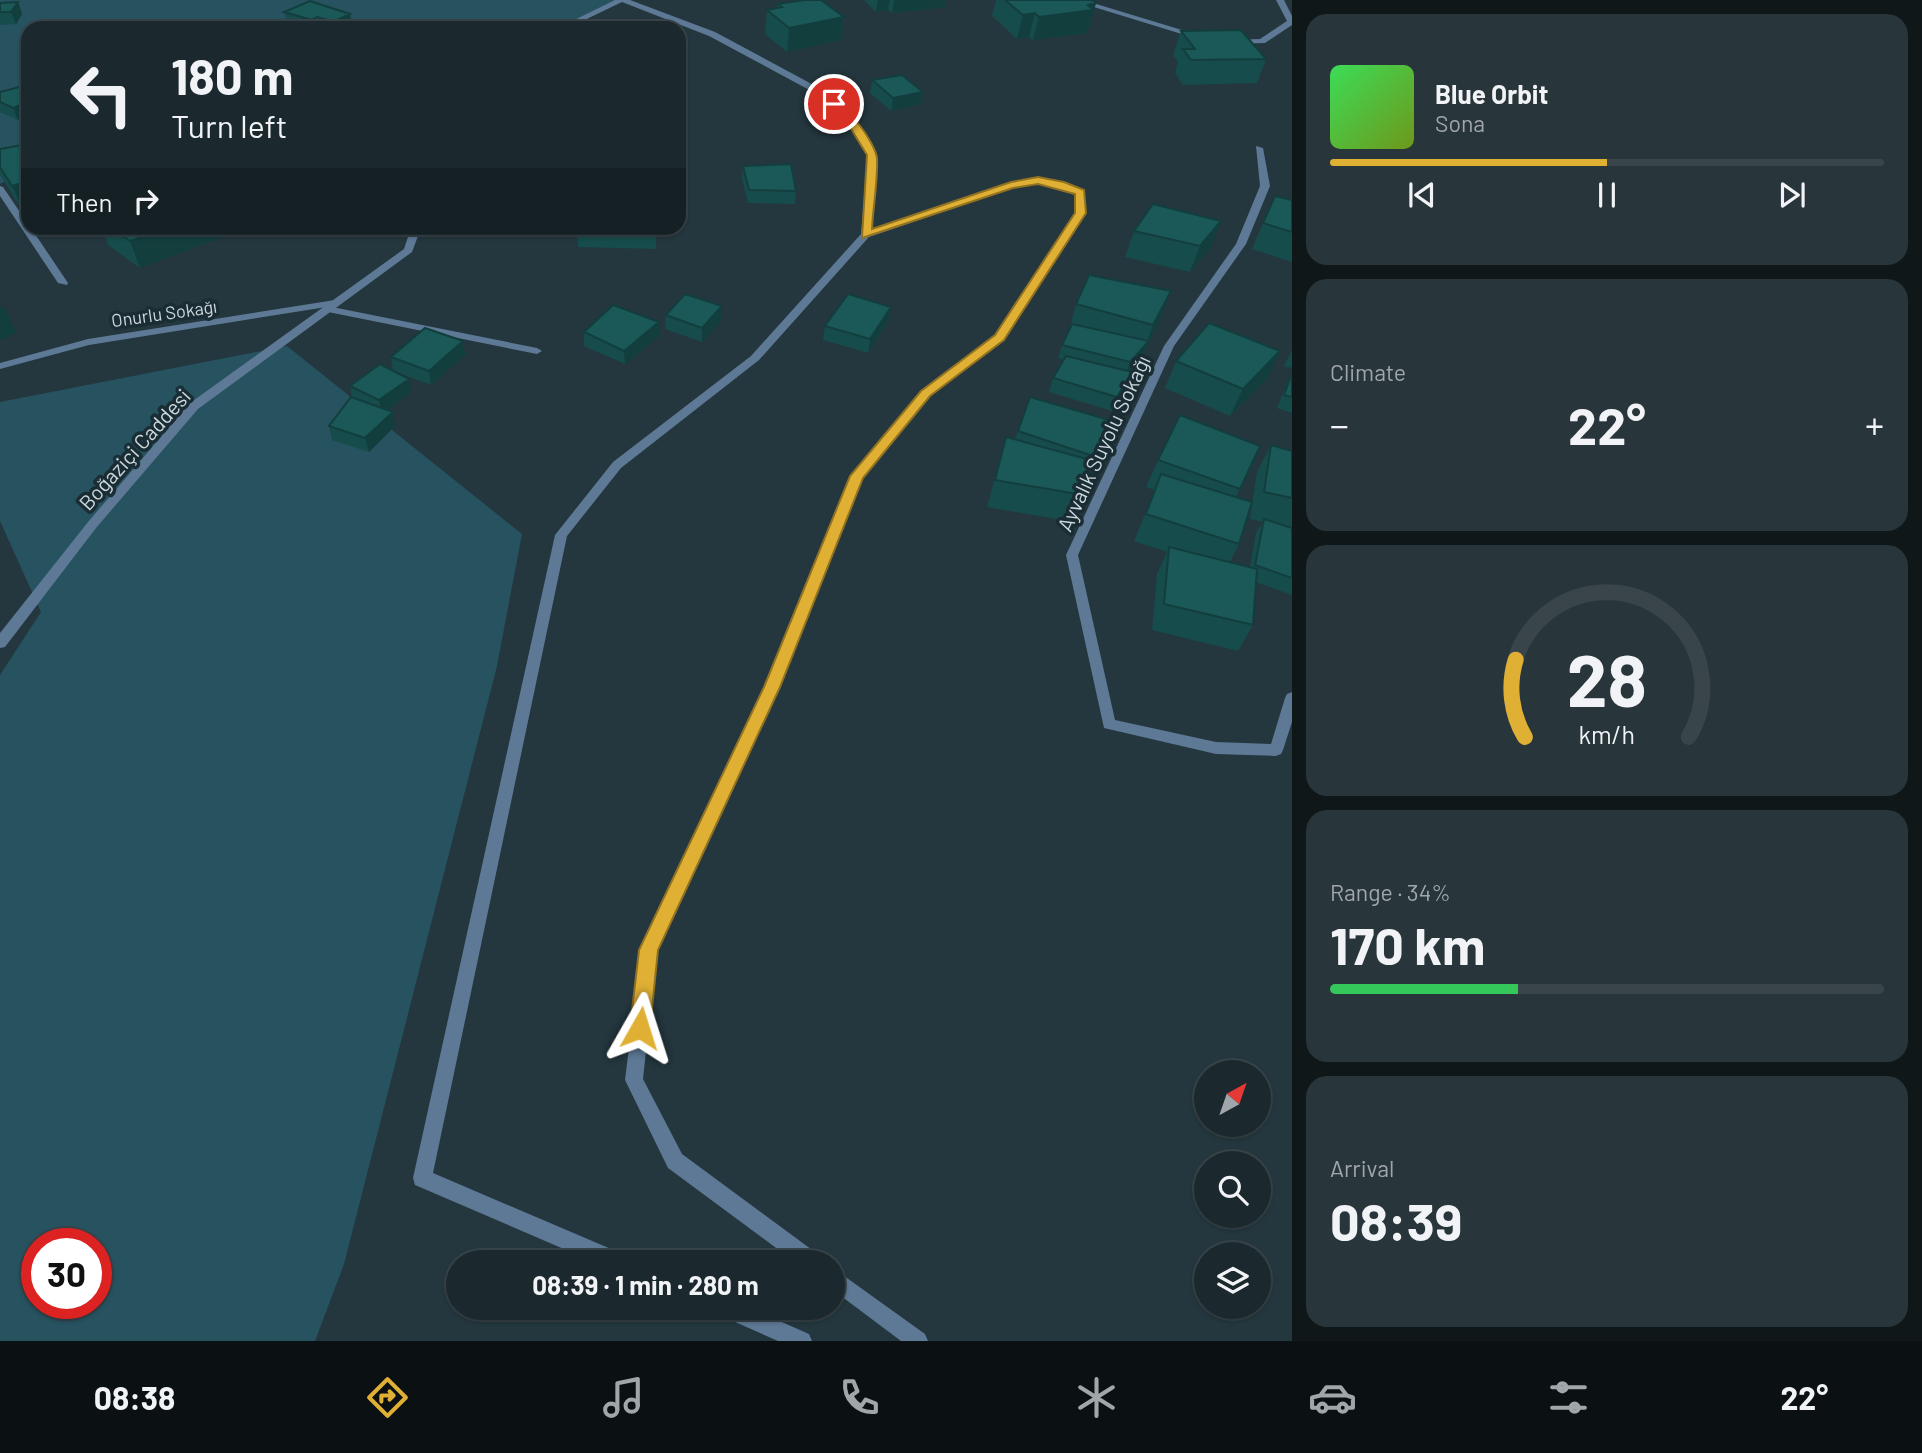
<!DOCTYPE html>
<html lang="en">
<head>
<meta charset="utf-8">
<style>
	body { margin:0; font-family:Barlow,sans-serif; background:#28353a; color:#f1f3f6; height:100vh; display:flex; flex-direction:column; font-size:26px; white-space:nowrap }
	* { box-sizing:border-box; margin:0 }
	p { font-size:23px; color:#a0a6aa }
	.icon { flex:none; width:38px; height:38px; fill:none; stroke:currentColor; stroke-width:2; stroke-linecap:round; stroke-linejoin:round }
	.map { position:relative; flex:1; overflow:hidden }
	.panel { display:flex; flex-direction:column; gap:14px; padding:14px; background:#0f1719; width:630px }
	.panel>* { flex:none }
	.banner { position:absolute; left:21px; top:21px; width:665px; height:214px; border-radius:21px; box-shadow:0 2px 5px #0004,0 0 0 2px #39454a; background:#1b292e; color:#f1f3f6; overflow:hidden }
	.needle { width:46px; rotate:40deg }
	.tools { position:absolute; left:1194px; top:1060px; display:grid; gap:14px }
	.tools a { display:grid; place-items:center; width:77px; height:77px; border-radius:50%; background:#1b292e; box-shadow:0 2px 5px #0004,0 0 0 2px #39454a; font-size:35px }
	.speed { position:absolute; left:21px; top:1228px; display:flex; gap:14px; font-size:35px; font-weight:700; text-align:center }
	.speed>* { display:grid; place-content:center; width:91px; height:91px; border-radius:50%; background:#1b292e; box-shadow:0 2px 5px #0004,0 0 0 2px #39454a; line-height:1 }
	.speed .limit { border:10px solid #d22; background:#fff; color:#111 }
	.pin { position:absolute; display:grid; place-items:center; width:60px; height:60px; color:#fff; margin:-30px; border:4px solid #fff; border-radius:50%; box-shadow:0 2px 7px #0007 }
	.me { position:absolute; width:77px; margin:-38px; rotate:6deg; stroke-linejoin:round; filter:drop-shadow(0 0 5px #0008) }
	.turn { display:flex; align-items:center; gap:24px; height:147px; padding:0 35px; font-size:32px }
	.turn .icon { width:91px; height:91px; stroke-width:2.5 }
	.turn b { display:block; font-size:49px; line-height:60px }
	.then { display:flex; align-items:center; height:66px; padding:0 35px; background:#0003; gap:14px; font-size:26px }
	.big { font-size:52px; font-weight:700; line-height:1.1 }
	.panel .widget { flex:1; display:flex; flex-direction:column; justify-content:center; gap:10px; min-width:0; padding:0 24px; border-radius:21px; background:#28353a }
	.panel .dial { align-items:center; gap:0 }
	.dial svg { height:182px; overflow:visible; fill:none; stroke:#39454a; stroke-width:7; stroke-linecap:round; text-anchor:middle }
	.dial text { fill:#f1f3f6; stroke:none }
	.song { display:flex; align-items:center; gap:21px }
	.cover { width:84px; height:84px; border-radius:10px; background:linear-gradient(135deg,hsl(130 70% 55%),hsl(80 70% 35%)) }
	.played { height:7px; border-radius:4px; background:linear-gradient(90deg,#dfb034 50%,#39454a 50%) }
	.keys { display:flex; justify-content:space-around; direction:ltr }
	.heat { display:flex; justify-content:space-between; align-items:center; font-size:38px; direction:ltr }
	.charge { height:10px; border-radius:5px; background:linear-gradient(90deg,#34c759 34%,#39454a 0) }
	.trip { position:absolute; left:446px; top:1250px; width:399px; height:70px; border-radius:35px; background:#1b292e; box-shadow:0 2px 5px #0004,0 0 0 2px #39454a; font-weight:700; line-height:70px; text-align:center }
	.dock { display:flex; height:112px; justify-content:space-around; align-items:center; background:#0b1012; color:#a0a6aa }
	.dock .icon { width:49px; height:49px }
	.dock .current { color:#dfb034 }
	.dock b { font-size:32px; color:#f1f3f6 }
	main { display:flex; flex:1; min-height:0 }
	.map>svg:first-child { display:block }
	.green { fill:#275260; fill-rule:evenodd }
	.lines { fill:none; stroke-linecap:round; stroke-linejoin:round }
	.service { fill:#5d7995; fill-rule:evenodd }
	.minor { fill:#5d7995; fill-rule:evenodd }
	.tertiary { fill:#5d7995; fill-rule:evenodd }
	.wall { fill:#174c4c }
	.shaded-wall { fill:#133e3e }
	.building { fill:#1b5858; stroke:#133e3e; stroke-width:2 }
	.route { fill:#dfb034; stroke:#917222; stroke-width:2 }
	.labels { text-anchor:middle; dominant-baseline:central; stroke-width:7; stroke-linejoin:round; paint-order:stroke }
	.far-street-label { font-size:18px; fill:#ccd8dc; stroke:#1a2d34 }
	.street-label { font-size:21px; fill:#ccd8dc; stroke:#1a2d34 }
</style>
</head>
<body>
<main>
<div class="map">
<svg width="1292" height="1341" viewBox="0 0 1292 1341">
	<rect width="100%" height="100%" fill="#24373e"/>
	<path class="green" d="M 0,0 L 625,0 L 567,28 L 28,28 L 28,168 L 0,184 Z
		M 287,346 L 522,534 L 497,666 L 344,1264 L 315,1341 L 0,1341 L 0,675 L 41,612 L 0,521 L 0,402 ZM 37,1244 L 96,1244 L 96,1304 L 37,1304 Z"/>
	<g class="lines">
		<path class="service" d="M 1071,0 L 1083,0 L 1205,37 L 1198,39 Z
			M 1276,0 L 1284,0 L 1292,16 L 1292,25 L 1265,43 L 1228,44 L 1227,42 L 1231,40 L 1260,39 L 1287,21 Z
			M 327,306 L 537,348 L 542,351 L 537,354 L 323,311 L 323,307 Z"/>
		<path class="minor" d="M 615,0 L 630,0 L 715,32 L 821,89 L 852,115 L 876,155 L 871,230 L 1011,182 L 1039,178 L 1085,193 L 1086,213 L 1004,340 L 930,396 L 863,477 L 779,686 L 657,950 L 643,1079 L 682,1154 L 819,1255 L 822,1262 L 795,1262 L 668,1168 L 625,1080 L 641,950 L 765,686 L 851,476 L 922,392 L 996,336 L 1076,213 L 1075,195 L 1039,184 L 1013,188 L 869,237 L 759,360 L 621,468 L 567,536 L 433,1173 L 625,1255 L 628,1262 L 594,1262 L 415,1185 L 413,1178 L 555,535 L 613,462 L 751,356 L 861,234 L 868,155 L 846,119 L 815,93 L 709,36 L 622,2 L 568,28 L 558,28 Z
			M 1256,146 L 1263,148 L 1270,186 L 1246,244 L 1174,346 L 1078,555 L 1115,720 L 1216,742 L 1271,744 L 1285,698 L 1287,694 L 1292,692 L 1292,722 L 1283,750 L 1281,754 L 1276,756 L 1216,754 L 1104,728 L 1066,555 L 1164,346 L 1236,244 L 1260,186 Z
			M 0,186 L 3,187 L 28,224 L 28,228 L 31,228 L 68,283 L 67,285 L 58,283 L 0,196 Z
			M 335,300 L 339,301 L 339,305 L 89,345 L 0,369 L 0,363 L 88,339 Z
			M 833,1268 L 925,1334 L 928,1341 L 901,1341 L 833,1290 Z
			M 714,1307 L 748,1307 L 809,1334 L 812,1341 L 778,1341 L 717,1314 Z"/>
		<path class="tertiary" d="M 411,228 L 421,228 L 412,252 L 198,409 L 96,528 L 5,647 L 0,648 L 0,633 L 88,522 L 190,403 L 404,249 Z"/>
	</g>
	<path class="wall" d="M 864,0 L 948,0 L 946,1 L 945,7 L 892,13 L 888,10 L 876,12 Z
		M 996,0 L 1092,0 L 1096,3 L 1087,33 L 1033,40 L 1029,37 L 1017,39 L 992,16 Z
		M 18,2 L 22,14 L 16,24 L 0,25 L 0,3 Z
		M 777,4 L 844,17 L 841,40 L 787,52 L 765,34 L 767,10 L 777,8 Z
		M 284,12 L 350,14 L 352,26 L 298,27 L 287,24 Z
		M 1181,31 L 1266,59 L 1257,83 L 1183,85 L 1175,73 L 1178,62 L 1173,55 Z
		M 872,80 L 923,92 L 921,104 L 891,111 L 870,93 Z
		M 28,88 L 28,116 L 18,120 L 0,112 L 0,92 Z
		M 0,149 L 23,211 L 0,175 Z
		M 743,166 L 796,191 L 795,204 L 748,203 L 742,179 Z
		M 1292,200 L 1292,262 L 1252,249 L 1263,223 Z
		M 102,228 L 225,228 L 227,235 L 140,268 L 108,245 Z
		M 577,228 L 656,228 L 656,249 L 578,247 Z
		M 1134,231 L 1211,247 L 1190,272 L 1125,257 Z
		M 1076,304 L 1161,318 L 1149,341 L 1144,355 L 1130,371 L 1127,386 L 1112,411 L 1049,392 L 1053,378 L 1064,360 L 1058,358 L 1062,345 L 1069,331 Z
		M 891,307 L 888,321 L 868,353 L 823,340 L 825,326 Z
		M 666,315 L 721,320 L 702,342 L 665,329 Z
		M 584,332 L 659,336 L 625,364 L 584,346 Z
		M 463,341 L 465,355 L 431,385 L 394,371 L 411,392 L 387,410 L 395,426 L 369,452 L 332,440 L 329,426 L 352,398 L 350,386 L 393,371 L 391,357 Z
		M 1292,350 L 1292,368 L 1284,366 Z
		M 1176,361 L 1268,378 L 1230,416 L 1165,388 Z
		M 1292,371 L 1292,413 L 1277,408 Z
		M 1116,422 L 1106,449 L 1086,484 L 1073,522 L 987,507 L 1006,437 L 1015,439 L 1018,431 Z
		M 1271,445 L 1292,451 L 1292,595 L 1256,582 L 1253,625 L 1238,651 L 1152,630 L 1157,574 L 1167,552 L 1134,541 L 1155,490 L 1146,487 L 1158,460 L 1260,446 L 1236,497 L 1239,544 L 1230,562 L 1250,567 L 1256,533 L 1263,522 L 1250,519 L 1257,472 Z"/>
	<path class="shaded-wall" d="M 878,0 L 890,0 L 888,10 L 876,12 Z
		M 894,0 L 948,0 L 946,1 L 945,7 L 892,13 Z
		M 18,2 L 22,14 L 16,24 L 11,12 Z
		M 1096,3 L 1087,33 L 1033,40 L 1039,17 Z
		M 1035,13 L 1029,37 L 1017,39 L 1023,15 Z
		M 350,14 L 352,26 L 348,28 L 328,25 Z
		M 844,17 L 841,40 L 787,52 L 789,28 Z
		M 923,92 L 921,104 L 891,111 L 893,98 Z
		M 28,102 L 28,116 L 18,120 L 13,108 Z
		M 28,181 L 28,210 L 23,211 L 12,186 Z
		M 1221,221 L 1211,247 L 1190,272 L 1200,246 Z
		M 168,228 L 225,228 L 227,235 L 140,268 L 130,241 Z
		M 1171,291 L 1161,318 L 1148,343 L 1149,341 L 1144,355 L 1125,376 L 1130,362 L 1146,345 L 1153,325 Z
		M 4,306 L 16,333 L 0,340 L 0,308 Z
		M 722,306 L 721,320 L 702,342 L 702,328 Z
		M 891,307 L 888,321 L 868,353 L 870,339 Z
		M 659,322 L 659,336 L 625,364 L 624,351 Z
		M 463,341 L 465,355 L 431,385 L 429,371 Z
		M 1280,351 L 1268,378 L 1230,416 L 1243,389 Z
		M 1132,372 L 1127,386 L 1112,411 L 1117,397 Z
		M 409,379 L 411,392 L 382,414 L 379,400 Z
		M 393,412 L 395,426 L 369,452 L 365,438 Z
		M 1116,422 L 1106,449 L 1086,484 L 1096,457 Z"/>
	<path class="building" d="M 806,0 L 821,0 L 844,17 L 789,28 L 767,10 L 782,7 L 777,4 Z
		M 1005,0 L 1092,0 L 1096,3 L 1088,5 L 1093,10 L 1039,17 L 1035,13 L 1023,15 Z
		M 310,1 L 350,14 L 333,22 L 317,17 L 312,20 L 284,12 Z
		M 18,2 L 11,12 L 0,12 L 0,3 Z
		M 317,17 L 354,28 L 296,28 Z
		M 1241,30 L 1266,59 L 1191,60 L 1183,49 L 1195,49 L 1181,31 Z
		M 902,75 L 923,92 L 893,98 L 872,80 Z
		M 23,86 L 28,88 L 28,102 L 13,108 L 0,102 L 0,92 Z
		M 28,144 L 28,181 L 12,186 L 0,167 L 0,149 Z
		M 791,164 L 796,191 L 749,190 L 743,166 Z
		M 1275,196 L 1292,200 L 1292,232 L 1263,223 Z
		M 1153,204 L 1221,221 L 1200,246 L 1134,231 Z
		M 111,228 L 168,228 L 130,241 Z
		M 1089,275 L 1171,291 L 1153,325 L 1076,304 Z
		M 685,294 L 722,306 L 702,328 L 666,315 Z
		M 848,294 L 891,307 L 870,339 L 825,326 Z
		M 613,305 L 659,322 L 624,351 L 584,332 Z
		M 1209,323 L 1280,351 L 1243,389 L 1176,361 Z
		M 1072,324 L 1149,341 L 1130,362 L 1062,345 Z
		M 425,328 L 463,341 L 429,371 L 391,357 Z
		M 1066,356 L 1132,372 L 1117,397 L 1053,378 Z
		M 380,364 L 409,379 L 379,400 L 350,386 Z
		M 1292,373 L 1292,397 L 1284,395 Z
		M 351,397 L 393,412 L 365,438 L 329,426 Z
		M 1030,397 L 1116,422 L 1096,457 L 1018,431 Z
		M 1180,415 L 1260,446 L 1240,489 L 1158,460 Z
		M 1006,437 L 1094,461 L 1083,495 L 995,480 Z
		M 1271,445 L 1292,451 L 1292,498 L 1264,492 Z
		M 1161,474 L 1252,502 L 1239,544 L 1146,514 Z
		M 1264,519 L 1292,528 L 1292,578 L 1255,565 Z
		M 1169,547 L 1257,569 L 1253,625 L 1164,604 Z"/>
	<path class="route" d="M 830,102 C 846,101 875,143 877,158 C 878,181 873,207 872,229 L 1011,182 L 1038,177 L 1064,182 L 1084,190 L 1086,213 L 1004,340 L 930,396 L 863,478 L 780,687 L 658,950 L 650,1028 L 647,1035 L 640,1038 L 633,1035 L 630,1028 L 639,950 L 764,687 L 850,476 L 921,391 L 995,335 L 1075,213 L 1075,194 L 1038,184 L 1013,188 L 862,238 L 867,155 L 845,119 L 830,106 Z"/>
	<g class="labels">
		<g class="far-street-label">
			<text transform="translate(164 313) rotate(-8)">Onurlu Sokağı</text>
		</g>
		<g class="street-label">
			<text transform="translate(1103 443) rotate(-65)">Ayvalık Suyolu Sokağı</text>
			<text transform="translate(134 449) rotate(-48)">Boğaziçi Caddesi</text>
		</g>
	</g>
</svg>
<div class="tools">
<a><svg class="needle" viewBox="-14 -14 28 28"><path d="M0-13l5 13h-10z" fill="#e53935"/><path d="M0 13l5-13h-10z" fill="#a0a6aa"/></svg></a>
<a><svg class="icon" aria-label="search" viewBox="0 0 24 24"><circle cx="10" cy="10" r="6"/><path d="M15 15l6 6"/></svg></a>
<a><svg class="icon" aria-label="layers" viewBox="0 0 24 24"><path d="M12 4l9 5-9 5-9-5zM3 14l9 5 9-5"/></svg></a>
</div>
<div class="speed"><div class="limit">30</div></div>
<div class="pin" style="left:834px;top:104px;background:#d93025"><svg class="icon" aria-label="arrive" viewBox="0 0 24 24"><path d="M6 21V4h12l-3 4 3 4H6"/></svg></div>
<svg class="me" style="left:640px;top:1028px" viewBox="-20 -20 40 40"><path d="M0-17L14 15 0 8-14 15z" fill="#dfb034" stroke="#fff" stroke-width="4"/></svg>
<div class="trip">08:39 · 1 min · 280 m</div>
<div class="banner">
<div class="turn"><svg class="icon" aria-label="left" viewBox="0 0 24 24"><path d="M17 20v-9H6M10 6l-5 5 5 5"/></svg><div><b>180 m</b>Turn left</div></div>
<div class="then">Then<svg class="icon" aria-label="right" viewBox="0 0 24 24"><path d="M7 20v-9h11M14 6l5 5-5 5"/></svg></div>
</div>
</div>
<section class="panel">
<div class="widget">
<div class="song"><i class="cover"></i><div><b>Blue Orbit</b><p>Sona</p></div></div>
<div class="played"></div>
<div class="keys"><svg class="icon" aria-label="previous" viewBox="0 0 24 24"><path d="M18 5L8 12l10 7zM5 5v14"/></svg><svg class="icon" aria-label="pause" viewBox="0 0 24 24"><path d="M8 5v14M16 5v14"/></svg><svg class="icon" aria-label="next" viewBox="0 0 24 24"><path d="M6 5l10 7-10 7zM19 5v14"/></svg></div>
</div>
<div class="widget"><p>Climate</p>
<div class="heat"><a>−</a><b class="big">22°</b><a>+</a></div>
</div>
<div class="widget dial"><svg viewBox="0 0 100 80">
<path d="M14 69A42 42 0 1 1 86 69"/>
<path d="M14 69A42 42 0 0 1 10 35" stroke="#dfb034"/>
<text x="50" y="56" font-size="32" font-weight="700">28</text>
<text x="50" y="72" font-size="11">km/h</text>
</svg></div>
<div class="widget"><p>Range · 34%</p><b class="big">170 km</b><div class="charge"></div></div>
<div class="widget"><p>Arrival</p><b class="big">08:39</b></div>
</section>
</main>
<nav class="dock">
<b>08:38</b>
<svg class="icon current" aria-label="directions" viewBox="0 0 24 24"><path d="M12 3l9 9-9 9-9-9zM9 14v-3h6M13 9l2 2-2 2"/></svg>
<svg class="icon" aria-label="music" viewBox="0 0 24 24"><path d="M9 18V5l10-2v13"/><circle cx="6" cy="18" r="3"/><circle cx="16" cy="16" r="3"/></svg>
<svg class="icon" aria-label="phone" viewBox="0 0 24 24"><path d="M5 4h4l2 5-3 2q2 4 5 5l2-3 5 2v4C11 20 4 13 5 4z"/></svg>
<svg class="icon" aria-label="climate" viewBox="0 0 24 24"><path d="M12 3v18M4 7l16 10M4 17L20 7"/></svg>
<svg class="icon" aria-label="car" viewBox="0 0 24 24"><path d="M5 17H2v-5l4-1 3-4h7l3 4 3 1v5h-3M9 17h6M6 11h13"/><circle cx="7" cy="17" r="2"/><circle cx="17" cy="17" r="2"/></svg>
<svg class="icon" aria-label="filters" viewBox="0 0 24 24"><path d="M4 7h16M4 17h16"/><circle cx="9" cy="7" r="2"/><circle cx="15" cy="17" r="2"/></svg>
<b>22°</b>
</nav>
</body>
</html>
